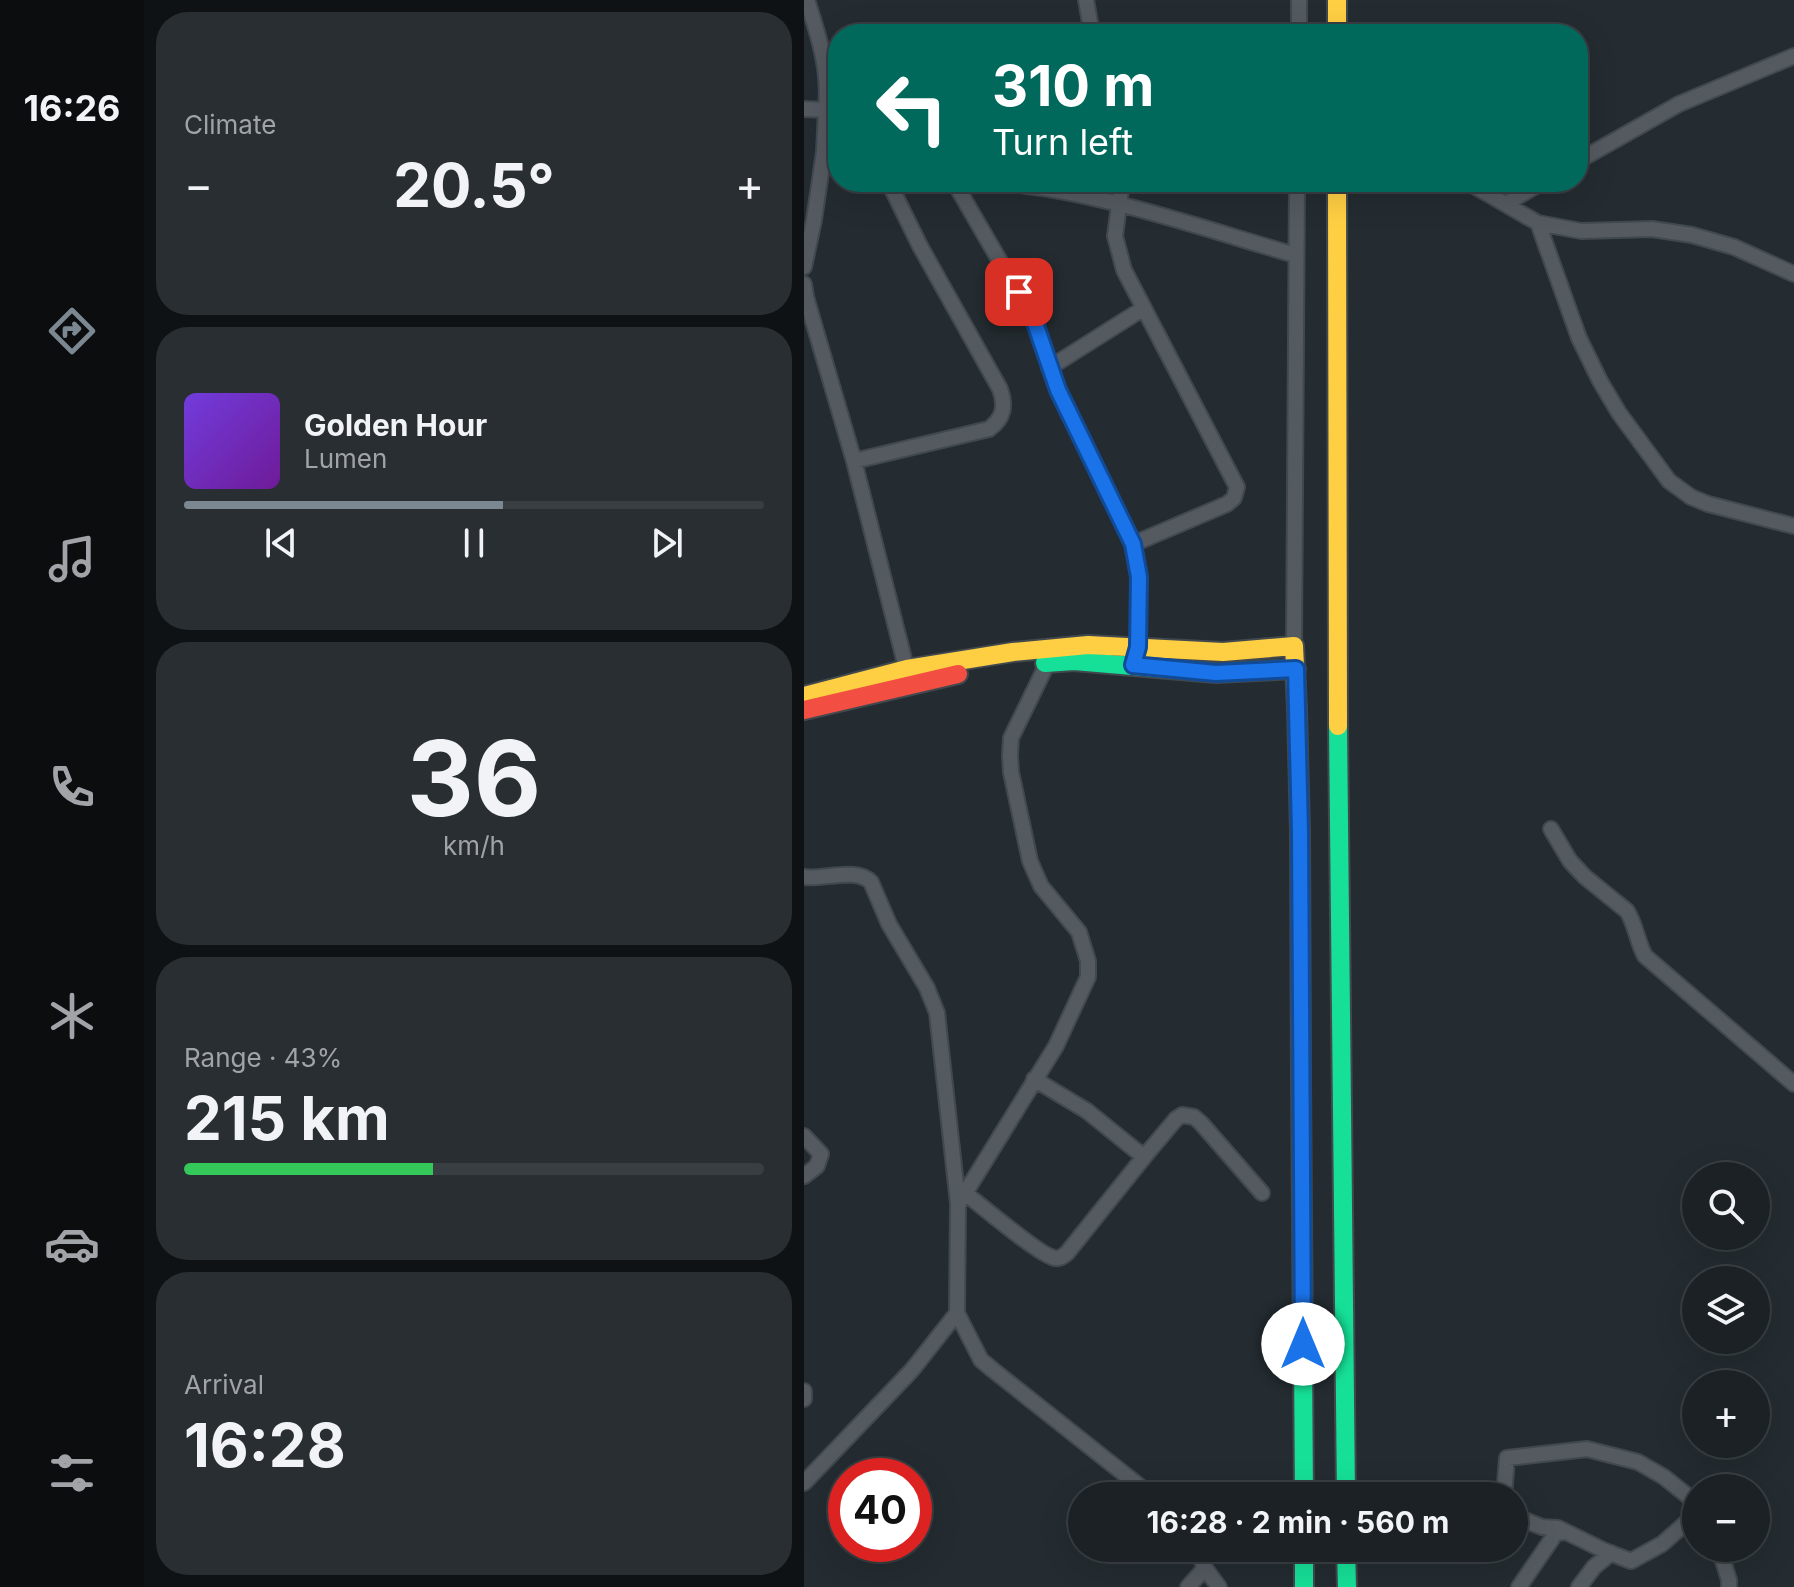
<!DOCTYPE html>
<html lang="en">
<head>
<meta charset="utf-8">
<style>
	body { margin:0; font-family:Inter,sans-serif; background:#282e32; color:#f1f3f6; height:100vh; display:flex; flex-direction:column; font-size:30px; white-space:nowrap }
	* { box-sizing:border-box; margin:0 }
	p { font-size:26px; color:#a0a3a7 }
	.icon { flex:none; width:44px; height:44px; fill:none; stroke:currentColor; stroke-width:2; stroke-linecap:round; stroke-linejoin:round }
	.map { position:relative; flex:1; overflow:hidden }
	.side { display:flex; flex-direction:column; gap:12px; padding:12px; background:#0f1214; width:660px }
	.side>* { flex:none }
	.banner { position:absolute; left:24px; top:24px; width:760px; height:168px; border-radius:32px; box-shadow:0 8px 32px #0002,0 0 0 2px #393e42; background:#00695c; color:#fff; overflow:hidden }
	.buttons { position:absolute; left:878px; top:1162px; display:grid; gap:16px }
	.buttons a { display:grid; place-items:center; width:88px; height:88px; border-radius:50%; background:#1b2125; box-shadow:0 8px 32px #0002,0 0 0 2px #393e42; font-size:40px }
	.speed { position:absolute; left:24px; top:1458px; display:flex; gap:16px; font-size:40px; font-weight:700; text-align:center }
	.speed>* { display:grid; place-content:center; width:104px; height:104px; border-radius:50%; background:#1b2125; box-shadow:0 8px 32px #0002,0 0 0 2px #393e42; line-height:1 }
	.speed .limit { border:12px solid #d22; background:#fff; color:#111 }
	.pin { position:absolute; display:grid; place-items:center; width:68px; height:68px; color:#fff; margin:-34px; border-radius:16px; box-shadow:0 4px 12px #0006 }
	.me { position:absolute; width:88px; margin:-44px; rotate:0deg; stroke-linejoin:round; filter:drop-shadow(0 0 6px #0008) }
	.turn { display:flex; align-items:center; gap:28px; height:168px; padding:0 32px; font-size:36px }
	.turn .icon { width:104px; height:104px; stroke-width:2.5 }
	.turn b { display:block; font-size:56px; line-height:68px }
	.big { font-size:60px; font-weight:700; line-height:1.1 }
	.side .card { flex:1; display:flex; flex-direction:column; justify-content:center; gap:12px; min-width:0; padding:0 28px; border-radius:32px; background:#282e32 }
	.side .dial { align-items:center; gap:0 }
	.dial b { font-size:104px; line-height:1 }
	.song { display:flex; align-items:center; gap:24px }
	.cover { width:96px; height:96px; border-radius:12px; background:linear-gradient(135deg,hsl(260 70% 55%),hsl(280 70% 35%)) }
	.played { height:8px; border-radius:4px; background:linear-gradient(90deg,#7c8891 55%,#393e42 55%) }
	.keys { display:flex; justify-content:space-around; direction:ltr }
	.heat { display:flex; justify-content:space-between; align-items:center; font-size:44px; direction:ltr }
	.charge { height:12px; border-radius:6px; background:linear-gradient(90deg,#34c759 43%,#393e42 0) }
	.trip { position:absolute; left:264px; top:1482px; width:460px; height:80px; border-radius:40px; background:#1b2125; box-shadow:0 8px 32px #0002,0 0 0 2px #393e42; font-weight:700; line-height:80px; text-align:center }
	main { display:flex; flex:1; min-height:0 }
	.menu { display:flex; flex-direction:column; width:144px; justify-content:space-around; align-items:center; background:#0b0d0f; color:#a0a3a7 }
	.menu .icon { width:56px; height:56px }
	.menu .on { color:#7c8891 }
	.menu b { font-size:36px; color:#f1f3f6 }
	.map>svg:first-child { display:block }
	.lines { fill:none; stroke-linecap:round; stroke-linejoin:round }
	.street-casing { stroke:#41494e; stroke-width:18 }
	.fast-casing { stroke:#41494e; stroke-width:22 }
	.slow-casing { stroke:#41494e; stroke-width:22 }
	.jam-casing { stroke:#41494e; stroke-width:22 }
	.street { stroke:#545a60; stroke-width:14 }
	.fast { stroke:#16e098; stroke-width:18 }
	.slow { stroke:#ffcf43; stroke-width:18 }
	.jam { stroke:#f24e42; stroke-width:18 }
	.route-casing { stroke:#114b97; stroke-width:20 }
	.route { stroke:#1a73e8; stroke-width:14 }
</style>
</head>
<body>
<main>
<nav class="menu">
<b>16:26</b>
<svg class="icon on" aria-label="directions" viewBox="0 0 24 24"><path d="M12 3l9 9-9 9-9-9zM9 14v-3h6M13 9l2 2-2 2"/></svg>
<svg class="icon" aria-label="music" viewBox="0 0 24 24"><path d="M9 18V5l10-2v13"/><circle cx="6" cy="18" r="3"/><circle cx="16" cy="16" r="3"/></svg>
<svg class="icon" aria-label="phone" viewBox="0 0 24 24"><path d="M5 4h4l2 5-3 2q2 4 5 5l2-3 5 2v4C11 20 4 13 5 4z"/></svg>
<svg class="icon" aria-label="climate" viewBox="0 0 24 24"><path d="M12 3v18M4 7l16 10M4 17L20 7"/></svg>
<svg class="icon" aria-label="car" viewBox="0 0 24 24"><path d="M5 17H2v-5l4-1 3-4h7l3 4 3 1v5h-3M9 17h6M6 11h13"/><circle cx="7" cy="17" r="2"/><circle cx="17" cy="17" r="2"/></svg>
<svg class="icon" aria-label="filters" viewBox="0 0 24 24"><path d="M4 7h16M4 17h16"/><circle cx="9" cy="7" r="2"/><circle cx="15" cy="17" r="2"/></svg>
</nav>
<section class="side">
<div class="card"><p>Climate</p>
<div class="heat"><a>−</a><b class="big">20.5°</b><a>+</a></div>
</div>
<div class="card">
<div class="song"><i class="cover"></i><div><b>Golden Hour</b><p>Lumen</p></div></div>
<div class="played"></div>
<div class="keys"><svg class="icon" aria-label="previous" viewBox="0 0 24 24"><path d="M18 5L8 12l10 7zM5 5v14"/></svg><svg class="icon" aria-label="pause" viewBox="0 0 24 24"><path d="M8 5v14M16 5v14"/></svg><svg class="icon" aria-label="next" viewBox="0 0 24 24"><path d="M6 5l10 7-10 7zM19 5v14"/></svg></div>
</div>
<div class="card dial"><b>36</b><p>km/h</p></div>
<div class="card"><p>Range · 43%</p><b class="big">215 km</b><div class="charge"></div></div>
<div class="card"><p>Arrival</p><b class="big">16:28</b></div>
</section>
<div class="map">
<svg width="990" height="1587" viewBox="0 0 990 1587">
	<rect width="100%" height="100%" fill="#242c31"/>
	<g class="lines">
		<defs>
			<path id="street" d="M 3,0 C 15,37 26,71 22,110 L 34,107
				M 282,0 L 288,34
				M 495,34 L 495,0
				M 0,109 L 22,110 L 20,152 L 10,220 L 0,267
				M 774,161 L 875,104 L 990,56
				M 150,182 L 230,320 L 254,390 L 329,544 L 335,577 L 334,647 L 332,657
				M 187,182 C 288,189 394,227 491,255
				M 318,182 L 311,236 L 320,270 L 433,487 L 430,498 L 423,504 L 329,544
				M 665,183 L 734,223 L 777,231 L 848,229 L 888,235 L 930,247 L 990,274
				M 702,204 L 738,182
				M 734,223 L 775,338 L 796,381 L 815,413 L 865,481 L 887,497 L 904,504 L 990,526
				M 0,284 L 2,297 L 50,461 L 104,675
				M 245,368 L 340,308
				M 50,461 L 185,429 C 200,418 202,406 196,389 L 116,246 L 89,191 L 89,185 L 93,182
				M 490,646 L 493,182
				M 747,829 L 766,861 L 781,877 L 823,911 C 832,925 833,942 841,956 L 990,1084
				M 0,877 C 19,880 52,867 67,882 L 85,924 L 123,988 L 133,1013 L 154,1203 L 153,1313 L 177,1360 L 189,1370 L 348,1496
				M 230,1079 L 283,1111 L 340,1157
				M 0,1136 L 17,1154 L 13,1166 L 0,1176
				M 161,1193 C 175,1204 238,1257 251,1258 C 256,1259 259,1256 263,1253 L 340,1157 L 372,1119 L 378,1115 L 390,1117 L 397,1123 L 458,1193
				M 155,1203 L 252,1046 L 284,977 L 284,961 L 275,932 L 237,886 L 226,861 L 207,772 L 206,755 L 207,738 L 244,662
				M 0,1391 L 0,1399
				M 0,1483 L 108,1370 L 153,1313
				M 700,1496 L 703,1458 L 783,1449 L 834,1462 L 860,1477 L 885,1497 L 892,1508
				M 710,1516 L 738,1527 L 754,1528 L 801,1551 L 827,1561 L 858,1544 L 892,1514
				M 392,1548 L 401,1568 L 415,1587
				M 915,1548 L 925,1580 L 925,1587
				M 384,1587 L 401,1568
				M 715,1587 L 752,1533 L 762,1532
				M 775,1587 L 790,1567 L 807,1553"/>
			<path id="fast" d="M 241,663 L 270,661 L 412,673 L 492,669
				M 534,726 L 542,1496
				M 497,1081 L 500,1496
				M 500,1548 L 500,1587
				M 542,1548 L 543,1587"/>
			<path id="slow" d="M 533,0 L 533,34
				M 533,182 L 534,726
				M 0,696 L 103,669 L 209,652 L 284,645 L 419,652 L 490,646 L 493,708"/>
			<path id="jam" d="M 493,708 L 496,832 L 497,1081
				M 0,710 L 154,674"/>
		</defs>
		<use href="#street" class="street-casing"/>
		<use href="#fast" class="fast-casing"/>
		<use href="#slow" class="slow-casing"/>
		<use href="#jam" class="jam-casing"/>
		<use href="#street" class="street"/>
		<use href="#fast" class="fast"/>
		<use href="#slow" class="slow"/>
		<use href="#jam" class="jam"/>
	</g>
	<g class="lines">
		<defs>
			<path id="route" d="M 215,292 L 230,320 L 254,390 L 329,544 L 335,577 L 334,647 L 329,665 L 412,673 L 492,669 L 496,832 L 499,1344"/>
		</defs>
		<use href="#route" class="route-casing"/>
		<use href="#route" class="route"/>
	</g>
</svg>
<div class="buttons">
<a><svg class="icon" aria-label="search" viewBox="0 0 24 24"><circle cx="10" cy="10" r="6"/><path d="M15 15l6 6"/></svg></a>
<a><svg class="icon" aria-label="layers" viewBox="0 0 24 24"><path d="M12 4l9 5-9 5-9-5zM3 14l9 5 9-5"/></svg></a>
<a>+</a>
<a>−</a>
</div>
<div class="speed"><div class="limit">40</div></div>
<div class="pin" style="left:215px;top:292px;background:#d93025"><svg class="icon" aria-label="arrive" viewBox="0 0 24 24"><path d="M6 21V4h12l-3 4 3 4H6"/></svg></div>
<svg class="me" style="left:499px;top:1344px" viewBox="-20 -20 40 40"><circle r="19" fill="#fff"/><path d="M0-13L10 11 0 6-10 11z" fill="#1a73e8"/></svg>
<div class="trip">16:28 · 2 min · 560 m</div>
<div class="banner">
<div class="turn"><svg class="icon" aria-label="left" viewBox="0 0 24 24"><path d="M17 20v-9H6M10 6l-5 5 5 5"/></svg><div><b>310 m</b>Turn left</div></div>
</div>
</div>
</main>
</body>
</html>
